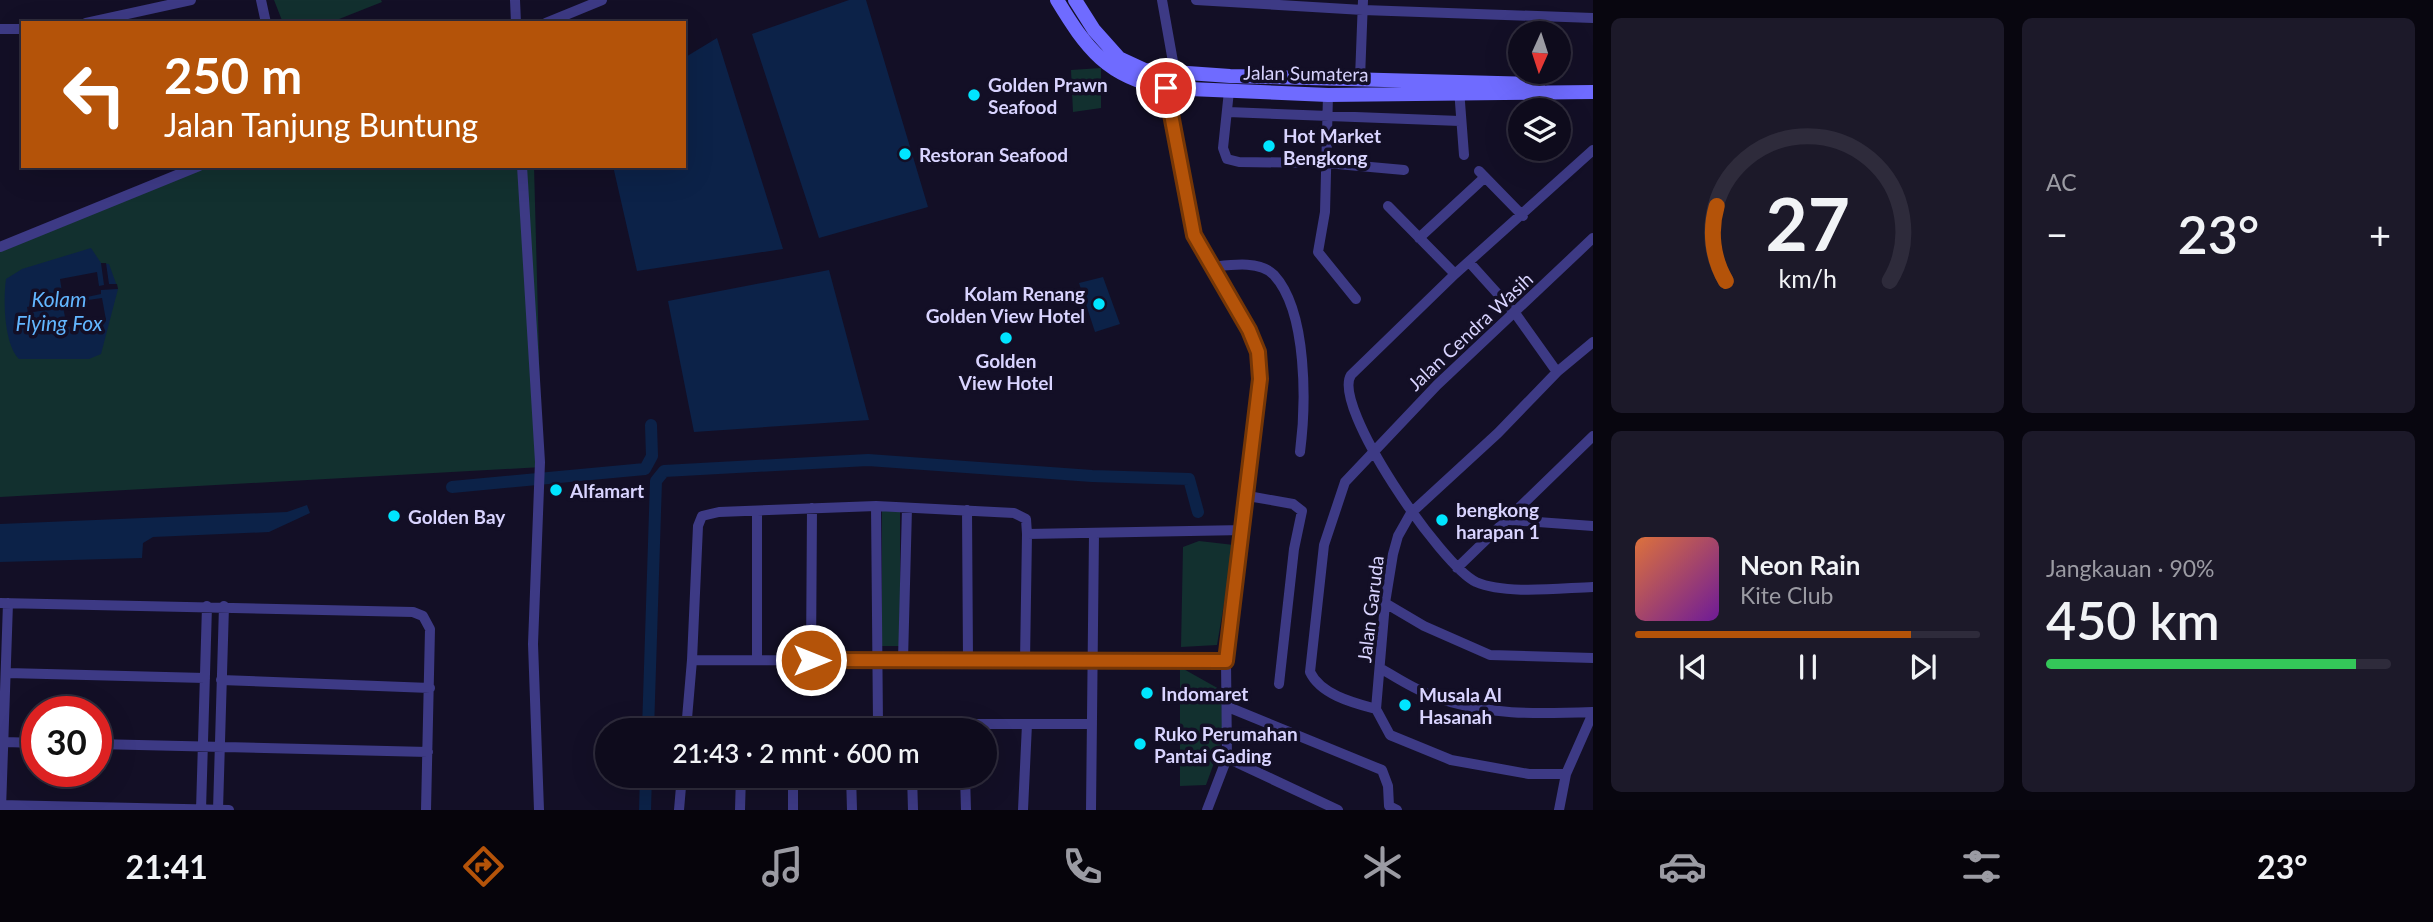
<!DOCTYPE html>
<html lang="id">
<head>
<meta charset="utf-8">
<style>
	body { margin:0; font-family:Lato,sans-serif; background:#1c1929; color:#f1f3f6; height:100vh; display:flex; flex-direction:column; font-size:26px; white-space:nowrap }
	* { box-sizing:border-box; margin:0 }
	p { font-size:23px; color:#9b9ba3 }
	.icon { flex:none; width:38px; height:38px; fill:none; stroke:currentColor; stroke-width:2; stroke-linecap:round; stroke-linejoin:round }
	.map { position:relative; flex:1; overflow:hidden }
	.drawer { display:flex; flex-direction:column; gap:18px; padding:18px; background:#08060f; width:840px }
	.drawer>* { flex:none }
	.hud { position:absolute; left:21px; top:21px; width:665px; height:147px; border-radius:0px; box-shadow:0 7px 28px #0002,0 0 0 2px #2e2b3b; background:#b45309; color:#fff; overflow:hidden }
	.needle { width:46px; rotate:183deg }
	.controls { position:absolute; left:1508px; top:21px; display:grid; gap:14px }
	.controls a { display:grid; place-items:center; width:63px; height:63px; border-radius:50%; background:#0e0b1c; box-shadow:0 7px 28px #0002,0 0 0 2px #2e2b3b; font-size:35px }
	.speed { position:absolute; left:21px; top:696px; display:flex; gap:14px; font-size:35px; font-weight:700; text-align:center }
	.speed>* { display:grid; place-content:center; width:91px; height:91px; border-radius:50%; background:#0e0b1c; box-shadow:0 7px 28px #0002,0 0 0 2px #2e2b3b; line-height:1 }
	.speed .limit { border:10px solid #d22; background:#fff; color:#111 }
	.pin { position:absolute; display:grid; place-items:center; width:60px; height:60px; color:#fff; margin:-30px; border:4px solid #fff; border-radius:50%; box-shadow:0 2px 7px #0007 }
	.me { position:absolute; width:77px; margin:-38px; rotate:90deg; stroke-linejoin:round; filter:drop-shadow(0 0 5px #0008) }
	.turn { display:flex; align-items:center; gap:24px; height:147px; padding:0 28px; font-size:32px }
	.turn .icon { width:91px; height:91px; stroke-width:2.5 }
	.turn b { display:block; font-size:49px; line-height:60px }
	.big { font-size:52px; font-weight:600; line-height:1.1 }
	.drawer .widget { flex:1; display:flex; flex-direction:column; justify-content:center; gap:10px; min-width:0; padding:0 24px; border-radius:10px; background:#1c1929 }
	.drawer .dial { align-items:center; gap:0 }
	.dial svg { height:182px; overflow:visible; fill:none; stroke:#2e2b3b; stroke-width:7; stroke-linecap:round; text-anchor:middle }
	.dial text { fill:#f1f3f6; stroke:none }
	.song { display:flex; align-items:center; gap:21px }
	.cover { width:84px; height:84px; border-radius:10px; background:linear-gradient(135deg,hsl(20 70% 55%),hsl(280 70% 35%)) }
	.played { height:7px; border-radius:4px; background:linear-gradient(90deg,#b45309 80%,#2e2b3b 80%) }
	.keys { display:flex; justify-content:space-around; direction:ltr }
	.heat { display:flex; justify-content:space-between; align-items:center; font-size:38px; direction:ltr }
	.charge { height:10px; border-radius:5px; background:linear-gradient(90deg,#34c759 90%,#2e2b3b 0) }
	.drawer .tiles { flex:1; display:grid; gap:18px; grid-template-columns:repeat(2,1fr) }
	.trip { position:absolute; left:595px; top:718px; width:402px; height:70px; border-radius:35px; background:#0e0b1c; box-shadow:0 7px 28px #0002,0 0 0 2px #2e2b3b; font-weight:600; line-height:70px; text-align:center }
	.tab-bar { display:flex; height:112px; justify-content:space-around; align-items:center; background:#06040b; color:#9b9ba3 }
	.tab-bar .icon { width:49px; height:49px }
	.tab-bar .active { color:#b45309 }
	.tab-bar b { font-size:32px; color:#f1f3f6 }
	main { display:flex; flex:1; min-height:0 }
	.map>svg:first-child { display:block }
	.green { fill:#12302f }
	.water { fill:#0c2248 }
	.pier { fill:#130f26 }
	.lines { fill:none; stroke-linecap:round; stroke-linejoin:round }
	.canal { stroke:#0c2248; stroke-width:12 }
	.street { stroke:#3d3a85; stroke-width:10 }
	.secondary { stroke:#6f6bff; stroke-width:14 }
	.route-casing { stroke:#753606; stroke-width:18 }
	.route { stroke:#b45309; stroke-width:12 }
	.poi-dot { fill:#00e5ff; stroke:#130f26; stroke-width:2.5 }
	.labels { text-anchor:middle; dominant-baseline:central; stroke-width:7; stroke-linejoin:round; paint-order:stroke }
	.street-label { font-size:19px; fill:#d9d4ff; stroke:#130f26 }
	.poi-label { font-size:19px; font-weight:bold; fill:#d9d4ff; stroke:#130f26; text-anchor:start }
	.water-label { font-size:21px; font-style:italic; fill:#62b6ff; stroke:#130f26 }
</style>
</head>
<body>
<main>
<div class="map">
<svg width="1593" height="810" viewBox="0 0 1593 810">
	<rect width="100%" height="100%" fill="#130f26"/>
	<path class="green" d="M 274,0 L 381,0 L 382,2 L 329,23 L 283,23 Z
		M 1101,68 L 1101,108 L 1073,112 L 1071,70 Z
		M 205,166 L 534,166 L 542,467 L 0,497 L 0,250 Z
		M 882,505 L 900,505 L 900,646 L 882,646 Z
		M 1199,541 L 1234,545 L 1217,645 L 1181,647 L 1183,547 Z
		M 1180,667 L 1221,690 L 1223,738 L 1206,785 L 1180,786 Z
		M 858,775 L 903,775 L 903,789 L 858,790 Z"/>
	<path class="water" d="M 849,0 L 866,0 L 928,207 L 819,238 L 752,34 Z
		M 717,38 L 783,249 L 637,271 L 613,166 L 684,166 L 684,58 Z
		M 91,248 L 101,263 L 109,264 L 118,289 L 101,354 L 89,359 L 19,359 C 4,344 3,300 6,279 L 22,269 Z
		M 829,270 L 869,420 L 694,432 L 668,301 Z
		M 1103,277 L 1120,324 L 1095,332 L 1079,283 Z
		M 307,505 L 310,513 L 269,532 L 153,537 L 143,543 L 142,558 L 0,562 L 0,524 L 287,512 Z"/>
	<path class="pier" d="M 101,263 L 106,263 L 109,284 L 117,284 L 118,289 L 101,290 L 101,294 L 87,297 L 88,300 L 102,298 L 106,320 L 67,327 L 63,307 L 28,313 L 27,307 L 63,299 L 60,279 L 97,272 L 99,286 L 104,285 Z"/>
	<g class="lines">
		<path class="canal" d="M 452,487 L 645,469 L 652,456 L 651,425
			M 648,730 L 656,481 L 664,471 L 868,460 L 1092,476 L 1189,479 L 1198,512
			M 645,810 L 646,775"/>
		<path class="street" d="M 261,0 L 266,23
			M 515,0 L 516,23
			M 1162,0 L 1175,73
			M 1196,0 L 1363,10 L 1593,18
			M 86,23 L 191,0
			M 546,23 L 602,0
			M 0,29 L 23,29
			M 1360,78 L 1363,0
			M 1166,88 L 1194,235 L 1249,330 L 1258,352 L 1260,379 L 1248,496 L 1231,601 L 1226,661 L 1227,758 L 1207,810
			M 1459,89 L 1464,155
			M 1229,91 L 1223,148 L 1227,159 L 1239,162 L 1326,163 L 1404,170
			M 1328,95 L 1325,212 L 1318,252 L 1356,299
			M 1228,112 L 1460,121
			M 1593,150 L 1455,274 L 1351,375 C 1331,406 1442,566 1476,582 C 1506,595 1561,588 1593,587
			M 522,166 L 540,462 L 533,644 L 539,810
			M 1479,171 L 1523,216
			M 1388,206 L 1455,274
			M 1419,238 L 1484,178
			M 0,247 L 199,166
			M 1469,262 L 1515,313 L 1557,372
			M 1212,267 C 1230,265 1260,260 1274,275 C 1308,312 1306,406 1300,452
			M 1248,496 L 1293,504 L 1302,511 L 1294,549 L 1279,684
			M 876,506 L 878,724
			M 967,510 L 968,661
			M 757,511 L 757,660
			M 1509,520 L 1593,526
			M 1457,568 L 1593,436
			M 0,603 L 413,612 L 423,616 L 430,629 L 426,810
			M 1385,603 L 1424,626 L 1490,655 L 1593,658
			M 692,660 L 1226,661
			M 811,660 L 812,508
			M 903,660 L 907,508
			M 1025,661 L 1027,534 L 1244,530
			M 1380,668 C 1397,678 1415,690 1433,696 C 1485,716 1538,714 1593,712
			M 7,673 L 205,678
			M 221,680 L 430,688
			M 1228,707 L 1382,770 L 1388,786 L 1389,806 L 1397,810
			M 1376,709 C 1354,703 1321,695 1310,672 L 1324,545 L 1345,482 L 1437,385 L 1593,238
			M 686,724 L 1092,724
			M 686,730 L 692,660 L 698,526 L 702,516 L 719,512 L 876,506 L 1014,513 L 1026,519 L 1027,534
			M 5,742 L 37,743
			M 96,744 L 428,752
			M 1227,758 L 1338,810
			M 1566,774 L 1529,774 L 1451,760 L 1390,735 L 1376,709 L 1385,603 L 1393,554 L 1398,536 L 1411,513 L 1498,433 L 1557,372 L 1593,342
			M 793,775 L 793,810
			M 851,775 L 852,810
			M 912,775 L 913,810
			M 965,775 L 966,810
			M 0,805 L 229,810
			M 1,809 L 8,603
			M 201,810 L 207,606
			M 218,810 L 224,606
			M 679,810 L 682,775
			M 740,810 L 741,775
			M 1023,810 L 1027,724
			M 1091,810 L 1094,533
			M 1559,810 L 1566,774 L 1593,713"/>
		<path class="secondary" d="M 1057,0 C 1086,48 1108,78 1166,88 L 1328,95 L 1593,92
			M 1075,0 L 1094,30 L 1119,58 L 1145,70 L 1230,76 L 1538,84"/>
	</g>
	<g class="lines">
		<defs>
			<path id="route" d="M 811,660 L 1226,661 L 1260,379 L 1258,352 L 1249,330 L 1194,235 L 1166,88"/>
		</defs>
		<use href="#route" class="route-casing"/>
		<use href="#route" class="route"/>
	</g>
	<g class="poi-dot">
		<circle cx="974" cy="95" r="7"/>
		<circle cx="1269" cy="146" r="7"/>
		<circle cx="905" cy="154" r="7"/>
		<circle cx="1099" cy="304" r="7"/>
		<circle cx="1006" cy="338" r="7"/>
		<circle cx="556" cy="490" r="7"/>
		<circle cx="394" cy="516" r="7"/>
		<circle cx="1442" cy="520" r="7"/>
		<circle cx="1147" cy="693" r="7"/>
		<circle cx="1405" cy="705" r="7"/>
		<circle cx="1140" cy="744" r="7"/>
	</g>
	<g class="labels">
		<g class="street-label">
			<text transform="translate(1306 73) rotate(1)">Jalan Sumatera</text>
			<text transform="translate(1470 331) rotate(-43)">Jalan Cendra Wasih</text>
			<text transform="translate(1370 609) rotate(-83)">Jalan Garuda</text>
		</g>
		<g class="poi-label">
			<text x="988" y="84">Golden Prawn<tspan x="988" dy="22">Seafood</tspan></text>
			<text x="1283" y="135">Hot Market<tspan x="1283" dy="22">Bengkong</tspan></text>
			<text x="919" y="154">Restoran Seafood</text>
			<text x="1085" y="293" text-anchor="end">Kolam Renang<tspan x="1085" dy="22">Golden View Hotel</tspan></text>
			<text x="1006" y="360" text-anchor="middle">Golden<tspan x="1006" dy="22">View Hotel</tspan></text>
			<text x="570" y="490">Alfamart</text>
			<text x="1456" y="509">bengkong<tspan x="1456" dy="22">harapan 1</tspan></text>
			<text x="408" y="516">Golden Bay</text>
			<text x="1161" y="693">Indomaret</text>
			<text x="1419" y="694">Musala Al<tspan x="1419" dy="22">Hasanah</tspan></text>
			<text x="1154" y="733">Ruko Perumahan<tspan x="1154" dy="22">Pantai Gading</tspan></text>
		</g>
		<g class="water-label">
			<text x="59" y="298">Kolam<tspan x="59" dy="24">Flying Fox</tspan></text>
		</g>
	</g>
</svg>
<div class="controls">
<a><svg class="needle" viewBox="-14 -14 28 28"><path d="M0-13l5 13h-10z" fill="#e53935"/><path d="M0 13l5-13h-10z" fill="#9b9ba3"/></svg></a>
<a><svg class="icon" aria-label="layers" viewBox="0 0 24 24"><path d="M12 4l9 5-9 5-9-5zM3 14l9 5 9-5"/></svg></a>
</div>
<div class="speed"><div class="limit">30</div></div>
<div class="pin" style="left:1166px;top:88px;background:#d93025"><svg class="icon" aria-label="arrive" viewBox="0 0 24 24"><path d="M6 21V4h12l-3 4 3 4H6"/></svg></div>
<svg class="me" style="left:811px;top:660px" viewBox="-20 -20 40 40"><circle r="17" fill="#b45309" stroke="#fff" stroke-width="3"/><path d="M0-11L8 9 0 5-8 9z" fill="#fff"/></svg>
<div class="trip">21:43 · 2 mnt · 600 m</div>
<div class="hud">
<div class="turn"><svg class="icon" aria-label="left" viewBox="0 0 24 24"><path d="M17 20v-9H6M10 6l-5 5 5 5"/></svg><div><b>250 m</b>Jalan Tanjung Buntung</div></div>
</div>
</div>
<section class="drawer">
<div class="tiles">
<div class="widget dial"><svg viewBox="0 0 100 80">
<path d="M14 69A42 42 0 1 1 86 69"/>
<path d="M14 69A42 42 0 0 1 10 36" stroke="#b45309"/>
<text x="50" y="56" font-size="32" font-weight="700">27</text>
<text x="50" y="72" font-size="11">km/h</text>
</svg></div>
<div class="widget"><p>AC</p>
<div class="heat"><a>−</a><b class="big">23°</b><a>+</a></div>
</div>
<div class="widget">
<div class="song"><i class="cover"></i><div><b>Neon Rain</b><p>Kite Club</p></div></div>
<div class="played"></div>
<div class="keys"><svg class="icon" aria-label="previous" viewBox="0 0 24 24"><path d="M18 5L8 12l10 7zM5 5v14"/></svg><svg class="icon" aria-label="pause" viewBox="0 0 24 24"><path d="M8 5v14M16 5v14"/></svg><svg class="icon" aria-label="next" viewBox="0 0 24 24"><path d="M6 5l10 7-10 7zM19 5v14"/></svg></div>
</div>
<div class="widget"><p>Jangkauan · 90%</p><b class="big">450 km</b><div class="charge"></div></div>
</div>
</section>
</main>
<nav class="tab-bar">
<b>21:41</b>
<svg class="icon active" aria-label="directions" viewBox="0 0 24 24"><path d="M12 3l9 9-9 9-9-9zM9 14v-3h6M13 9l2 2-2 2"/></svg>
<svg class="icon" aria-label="music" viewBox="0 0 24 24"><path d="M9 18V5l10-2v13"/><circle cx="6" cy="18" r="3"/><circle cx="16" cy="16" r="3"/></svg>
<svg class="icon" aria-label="phone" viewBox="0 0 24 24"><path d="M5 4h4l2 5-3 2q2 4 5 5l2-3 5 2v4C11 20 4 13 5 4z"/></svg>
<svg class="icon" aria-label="climate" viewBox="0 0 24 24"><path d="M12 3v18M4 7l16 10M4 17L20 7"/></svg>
<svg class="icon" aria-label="car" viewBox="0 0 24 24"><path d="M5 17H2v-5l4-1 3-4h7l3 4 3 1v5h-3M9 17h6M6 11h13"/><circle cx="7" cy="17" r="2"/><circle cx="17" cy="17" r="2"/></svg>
<svg class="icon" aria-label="filters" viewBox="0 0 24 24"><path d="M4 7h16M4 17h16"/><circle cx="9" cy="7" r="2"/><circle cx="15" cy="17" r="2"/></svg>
<b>23°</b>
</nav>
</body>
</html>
